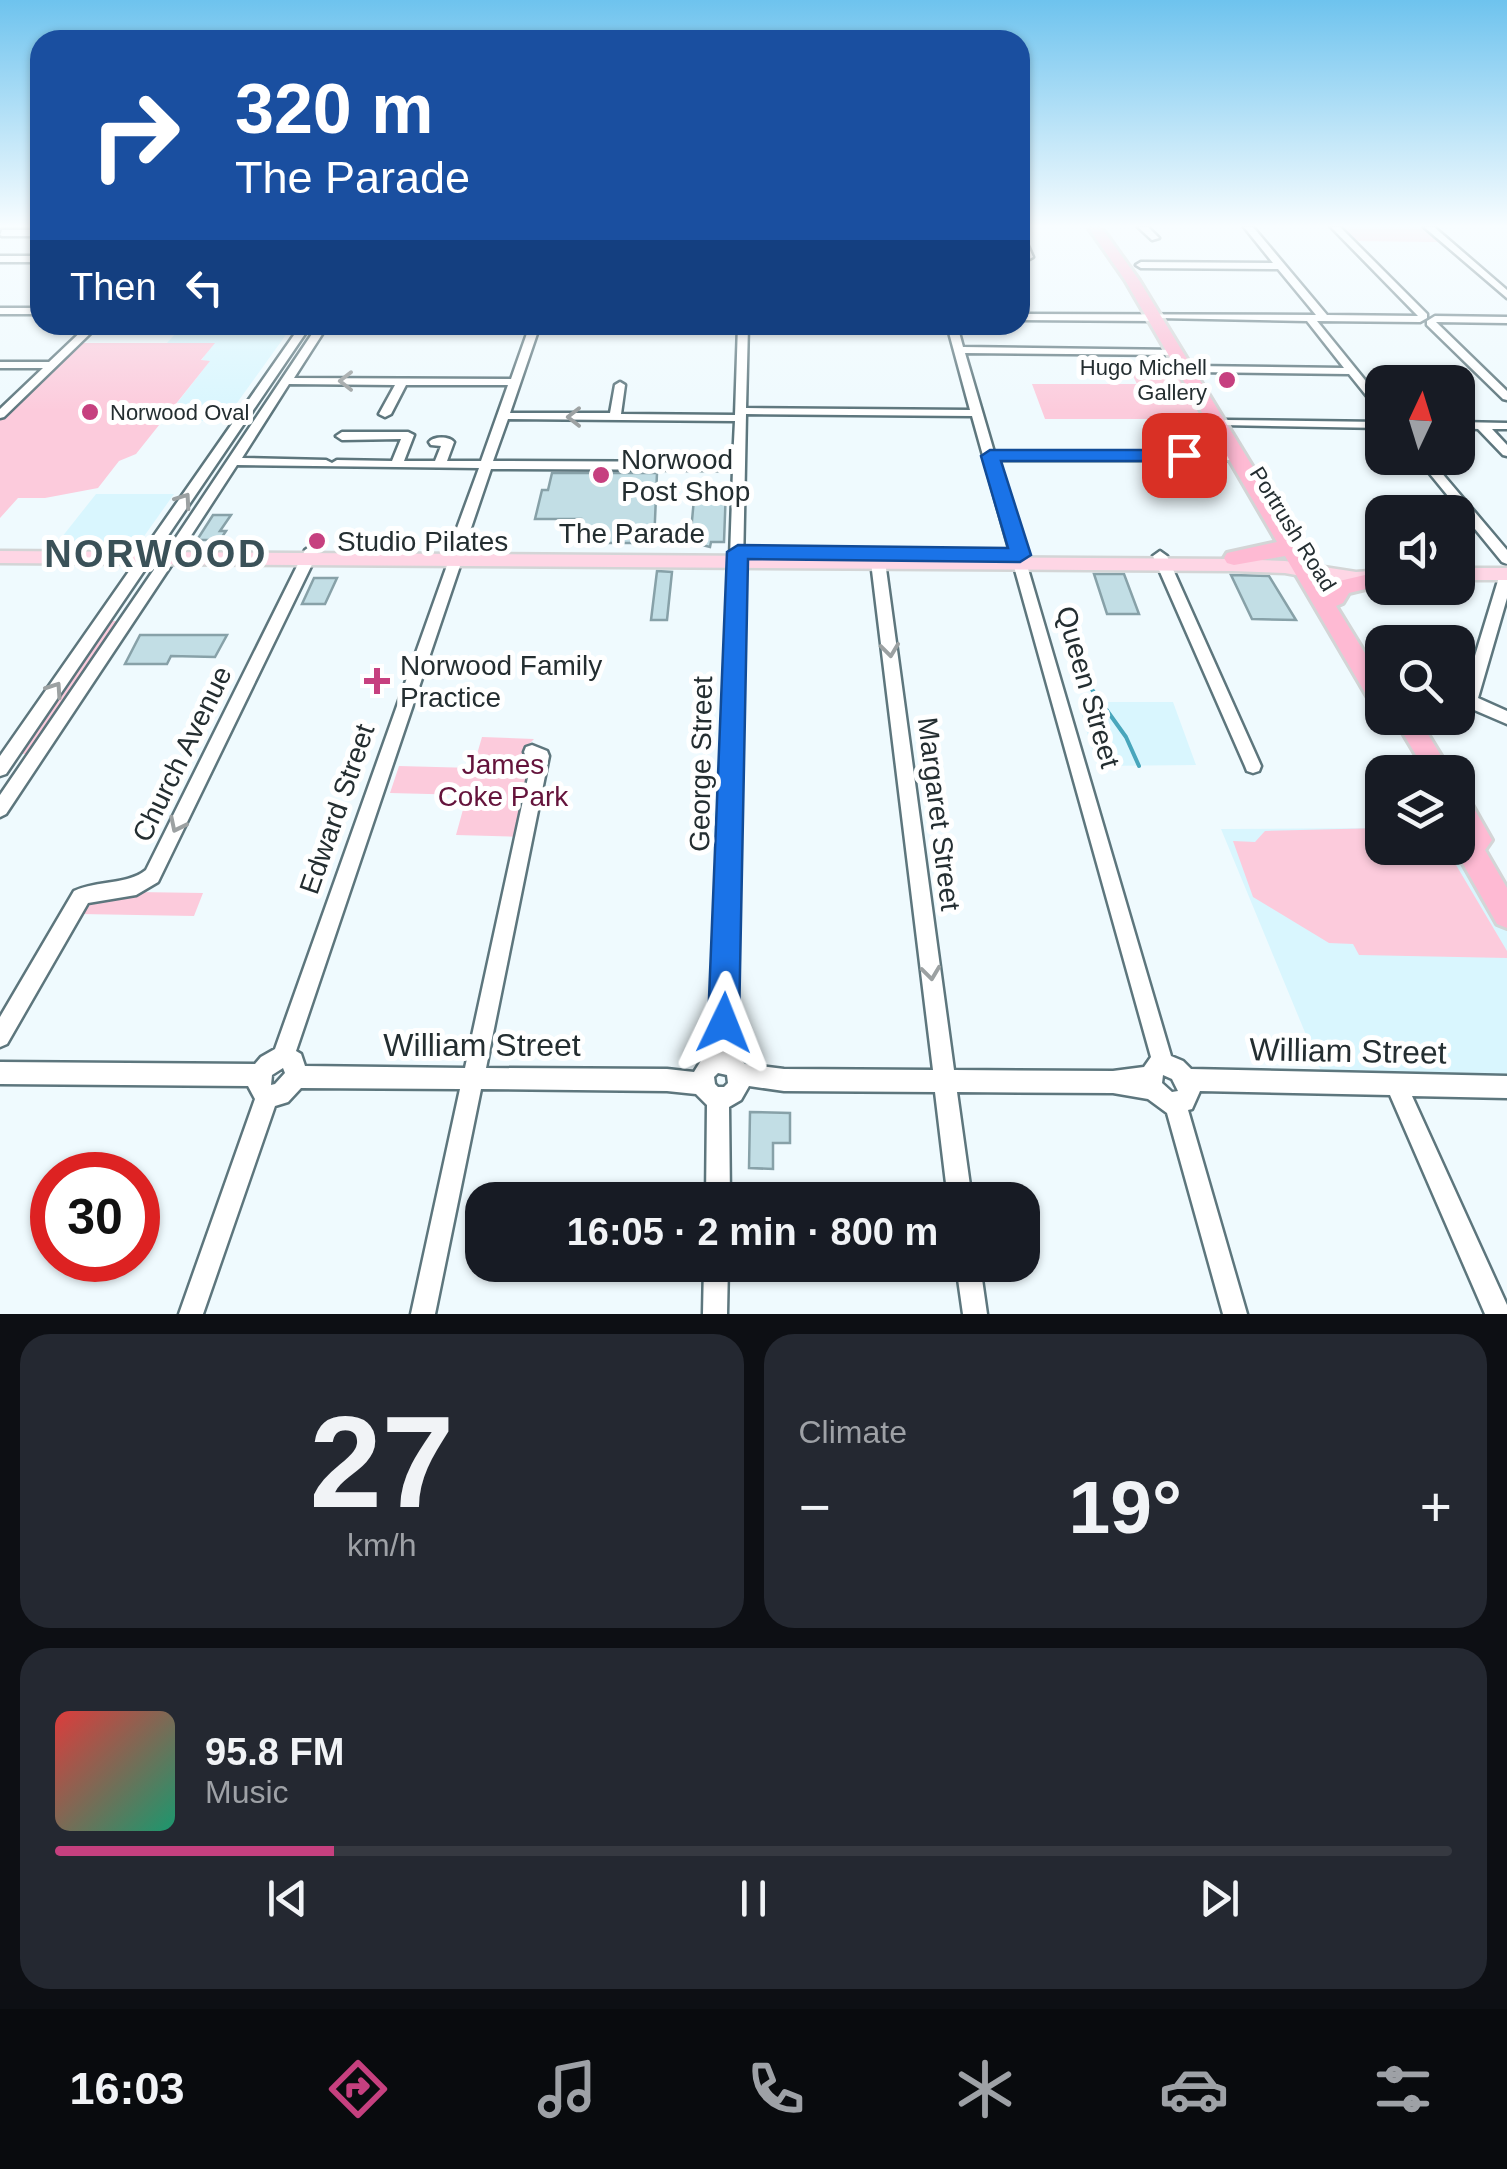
<!DOCTYPE html>
<html lang="en">
<head>
<meta charset="utf-8">
<style>
	body { margin:0; font-family:Helvetica,sans-serif; background:#242831; color:#f1f3f6; height:100vh; display:flex; flex-direction:column; font-size:38px; white-space:nowrap }
	* { box-sizing:border-box; margin:0 }
	p { font-size:32px; color:#9ea1a6 }
	.icon { flex:none; width:55px; height:55px; fill:none; stroke:currentColor; stroke-width:2; stroke-linecap:round; stroke-linejoin:round }
	.map { position:relative; height:1314px; overflow:hidden }
	.details { display:flex; flex-direction:column; gap:20px; padding:20px; background:#0d0f14; flex:1 }
	.details>* { flex:none }
	.hud { position:absolute; left:30px; top:30px; width:1000px; height:305px; border-radius:30px; box-shadow:0 2px 8px #0004; background:#1a4fa0; color:#fff; overflow:hidden }
	.needle { width:65px; rotate:4deg }
	.buttons { position:absolute; left:1365px; top:365px; display:grid; gap:20px }
	.buttons a { display:grid; place-items:center; width:110px; height:110px; border-radius:20px; background:#171b24; box-shadow:0 2px 8px #0004; font-size:50px }
	.speed { position:absolute; left:30px; top:1152px; display:flex; gap:20px; font-size:50px; font-weight:700; text-align:center }
	.speed>* { display:grid; place-content:center; width:130px; height:130px; border-radius:50%; background:#171b24; box-shadow:0 2px 8px #0004; line-height:1 }
	.speed .limit { border:15px solid #d22; background:#fff; color:#111 }
	.pin { position:absolute; display:grid; place-items:center; width:85px; height:85px; color:#fff; margin:-42px; border-radius:20px; box-shadow:0 5px 15px #0006 }
	.me { position:absolute; width:110px; margin:-55px; rotate:2deg; stroke-linejoin:round; filter:drop-shadow(0 0 8px #0008) }
	.turn { display:flex; align-items:center; gap:35px; height:210px; padding:0 40px; font-size:45px }
	.turn .icon { width:130px; height:130px; stroke-width:2.5 }
	.turn b { display:block; font-size:70px; line-height:85px }
	.then { display:flex; align-items:center; height:95px; padding:0 40px; background:#0003; gap:20px; font-size:38px }
	.big { font-size:75px; font-weight:800; line-height:1.1 }
	.details .card { flex:1; display:flex; flex-direction:column; justify-content:center; gap:15px; min-width:0; padding:0 35px; border-radius:30px; background:#242831 }
	.details .dial { align-items:center; gap:0 }
	.dial b { font-size:130px; line-height:1 }
	.song { display:flex; align-items:center; gap:30px }
	.cover { width:120px; height:120px; border-radius:15px; background:linear-gradient(135deg,hsl(0 70% 55%),hsl(160 70% 35%)) }
	.played { height:10px; border-radius:5px; background:linear-gradient(90deg,#c6407f 20%,#363941 20%) }
	.keys { display:flex; justify-content:space-around; direction:ltr }
	.heat { display:flex; justify-content:space-between; align-items:center; font-size:55px; direction:ltr }
	.details .tiles { flex:1; display:grid; gap:20px; grid-template-columns:1fr 1fr }
	.card:last-child { grid-column:span 2 }
	.trip { position:absolute; left:465px; top:1182px; width:575px; height:100px; border-radius:30px; background:#171b24; box-shadow:0 2px 8px #0004; font-weight:800; line-height:100px; text-align:center }
	.dock { display:flex; height:160px; justify-content:space-around; align-items:center; background:#090b0e; color:#9ea1a6 }
	.dock .icon { width:70px; height:70px }
	.dock .selected { color:#c6407f }
	.dock b { font-size:45px; color:#f1f3f6 }
	.map>svg:first-child { display:block }
	.built { fill:#d9f6fe }
	.green { fill:#fccbdc }
	.lines { fill:none; stroke-linecap:round; stroke-linejoin:round }
	.stream { stroke:#48a6bc; stroke-width:4 }
	.building { fill:#c2dee5; stroke:#87a1a8; stroke-width:2.5 }
	.minor-casing { stroke:#5d767d; stroke-width:5 }
	.major-casing { stroke:#d3d5d6; stroke-width:5 }
	.highway-casing { stroke:#d3d5d6; stroke-width:6 }
	.minor { fill:#fff; fill-rule:evenodd }
	.major { fill:#fed6e5; fill-rule:evenodd }
	.highway { fill:#febad3; fill-rule:evenodd }
	.oneway { stroke:#9ca1a2 }
	.route { fill:#1a73e8; stroke:#114b97; stroke-width:2.5 }
	.poi-dot { fill:#c6407f; stroke:#fff; stroke-width:4 }
	.labels { text-anchor:middle; dominant-baseline:central; stroke-width:10; stroke-linejoin:round; paint-order:stroke }
	.far-poi-label { font-size:22px; fill:#242e31; stroke:#fff; text-anchor:end }
	.far-street-label { font-size:22px; fill:#242e31; stroke:#fff }
	.poi-label { font-size:28px; fill:#242e31; stroke:#fff; text-anchor:start }
	.street-label { font-size:28px; fill:#242e31; stroke:#fff }
	.park-label { font-size:28px; fill:#64133b; stroke:#fff }
	.near-street-label { font-size:32px; fill:#242e31; stroke:#fff }
	.district-label { font-size:38px; font-weight:bold; letter-spacing:2.5px; fill:#3a5158; stroke:#fff }
</style>
</head>
<body>
<div class="map">
<svg width="1507" height="1314" viewBox="0 0 1507 1314">
	<rect width="100%" height="100%" fill="#effafe"/>
	<path class="built" d="M 183,325 L 293,325 L 224,421 L 163,421 L 209,362 L 201,361 L 213,343 L 167,343 Z
		M 96,494 L 174,494 L 140,542 L 58,542 Z
		M 1078,702 L 1173,702 L 1196,765 L 1097,766 Z
		M 1382,828 L 1382,848 L 1456,848 L 1507,931 L 1507,1074 L 1323,1076 L 1221,829 Z"/>
	<path class="green" d="M 1340,227 L 1421,227 L 1438,242 L 1354,241 Z
		M 77,343 L 215,343 L 201,360 L 210,361 L 136,454 L 119,461 L 98,488 L 45,498 L 18,498 L 0,518 L 0,418 Z
		M 1130,370 L 1177,370 L 1206,419 L 1045,419 L 1032,384 L 1137,384 Z
		M 105,621 L 122,621 L 29,754 L 18,754 Z
		M 482,737 L 534,739 L 525,748 L 533,763 L 523,837 L 456,835 L 467,795 L 390,793 L 399,766 L 473,768 Z
		M 1382,828 L 1382,848 L 1446,848 L 1507,951 L 1507,958 L 1359,955 L 1353,944 L 1329,943 L 1253,897 L 1233,841 L 1255,842 L 1265,831 Z
		M 137,892 L 203,893 L 194,916 L 80,914 L 87,901 Z"/>
	<g class="lines">
		<path class="stream" d="M 1083,677 L 1126,737 L 1139,766"/>
	</g>
	<path class="building" d="M 552,473 L 657,473 L 654,543 L 576,543 L 581,519 L 535,519 L 542,490 L 548,490 Z
		M 695,488 L 726,488 L 724,542 L 711,542 L 710,547 L 690,542 Z
		M 213,515 L 231,515 L 220,531 L 226,531 L 220,540 L 197,540 Z
		M 657,571 L 672,572 L 667,620 L 651,620 Z
		M 1094,574 L 1124,574 L 1139,614 L 1107,614 Z
		M 1231,575 L 1269,576 L 1296,620 L 1252,619 Z
		M 314,578 L 337,578 L 325,604 L 302,604 Z
		M 140,635 L 227,635 L 215,657 L 171,656 L 167,664 L 125,664 Z
		M 750,1112 L 790,1113 L 790,1143 L 773,1143 L 773,1169 L 749,1168 Z"/>
	<g class="lines">
		<defs>
			<path id="minor" d="M 1138,227 L 1148,227 L 1159,238 L 1152,240 Z
				M 1244,227 L 1253,227 L 1327,315 L 1418,316 L 1331,227 L 1340,227 L 1427,314 L 1427,318 L 1420,322 L 1317,321 L 1382,401 L 1382,411 L 1378,410 L 1349,374 L 1194,372 L 1189,369 L 1194,366 L 1344,368 L 1307,321 L 1159,318 L 1154,321 L 1020,320 L 1020,314 L 1316,315 L 1278,269 L 1141,268 L 1136,265 L 1141,262 L 1273,263 Z
				M 1424,227 L 1434,227 L 1507,290 L 1507,298 Z
				M 2,230 L 40,230 L 40,236 L 2,236 L 0,235 Z
				M 1020,234 L 1024,237 L 1033,257 L 1020,264 L 1020,258 L 1024,256 L 1020,247 Z
				M 0,256 L 40,256 L 40,262 L 0,262 Z
				M 0,308 L 40,308 L 40,314 L 0,314 Z
				M 1435,316 L 1507,317 L 1507,323 L 1436,322 L 1507,391 L 1507,400 L 1503,399 L 1427,325 L 1427,321 Z
				M 88,325 L 99,325 L 4,417 L 0,418 L 0,409 L 43,368 L 0,368 L 0,362 L 49,362 Z
				M 301,325 L 311,325 L 6,774 L 0,776 L 0,756 Z
				M 318,325 L 328,325 L 294,378 L 511,379 L 530,325 L 540,325 L 510,413 L 610,413 L 615,385 L 620,382 L 625,385 L 621,414 L 735,415 L 738,325 L 748,325 L 746,408 L 970,410 L 947,325 L 957,325 L 963,347 L 1178,350 L 1178,354 L 1174,355 L 965,353 L 994,452 L 1236,452 L 1242,456 L 1236,460 L 996,460 L 1171,1056 L 1183,1061 L 1191,1069 L 1507,1076 L 1507,1098 L 1412,1096 L 1507,1305 L 1507,1314 L 1485,1314 L 1390,1095 L 1200,1091 L 1192,1109 L 1188,1110 L 1247,1314 L 1223,1314 L 1167,1113 L 1148,1099 L 1113,1093 L 957,1092 L 972,1200 L 948,1200 L 935,1092 L 784,1091 L 749,1086 L 741,1100 L 729,1107 L 730,1200 L 706,1200 L 707,1105 L 696,1094 L 667,1091 L 481,1089 L 435,1314 L 411,1314 L 460,1089 L 301,1088 L 288,1102 L 275,1106 L 203,1314 L 179,1314 L 255,1099 L 248,1086 L 0,1084 L 0,1062 L 255,1064 L 261,1057 L 275,1049 L 450,557 L 460,557 L 462,560 L 296,1051 L 301,1054 L 305,1066 L 465,1068 L 532,759 L 526,757 L 524,752 L 526,747 L 532,745 L 547,751 L 549,756 L 486,1068 L 667,1069 L 694,1072 L 702,1059 L 717,1052 L 714,1023 L 733,470 L 491,469 L 471,528 L 458,554 L 453,556 L 446,551 L 457,528 L 479,468 L 237,465 L 181,551 L 171,551 L 169,548 L 171,545 ZM 289,384 L 395,385 L 379,414 L 385,417 L 391,414 L 406,385 L 508,385 L 481,461 L 447,461 L 454,442 C 449,436 434,436 429,442 L 431,445 L 441,446 L 435,461 L 404,461 L 414,435 L 408,432 L 342,432 L 336,436 L 342,440 L 401,439 L 392,461 L 337,460 L 332,463 L 326,460 L 242,458 ZM 746,414 L 972,416 L 1151,1057 L 1144,1067 L 1113,1071 L 954,1070 L 884,554 L 877,549 L 870,554 L 933,1070 L 784,1069 L 745,1064 L 739,1058 L 734,1023 ZM 508,419 L 735,421 L 733,462 L 493,461 ZM 283,1068 L 285,1073 L 275,1084 L 271,1085 L 272,1075 ZM 718,1073 L 727,1075 L 728,1083 L 724,1087 L 718,1087 L 715,1084 L 714,1077 ZM 1163,1075 L 1172,1079 L 1178,1091 L 1172,1092 L 1162,1083 Z
				M 1226,420 L 1382,422 L 1382,428 L 1222,425 L 1222,421 Z
				M 1458,422 L 1507,423 L 1507,429 L 1492,429 L 1507,445 L 1507,456 L 1503,455 L 1478,429 L 1458,428 Z
				M 1417,458 L 1429,458 L 1507,550 L 1507,564 L 1502,562 Z
				M 312,545 L 319,550 L 158,882 L 136,895 L 88,903 L 7,1044 L 0,1047 L 0,1017 L 74,891 C 98,880 128,885 146,870 L 305,550 Z
				M 1160,551 L 1167,556 L 1261,766 L 1259,771 L 1253,773 L 1247,771 L 1245,766 L 1153,556 Z
				M 169,553 L 174,555 L 176,558 L 174,561 L 6,814 L 0,817 L 0,795 L 164,555 Z
				M 1507,569 L 1507,598 L 1478,698 L 1507,711 L 1507,724 L 1458,703 L 1458,690 L 1464,692 L 1500,574 Z
				M 1373,657 L 1382,659 L 1382,671 L 1368,667 L 1365,663 L 1368,659 Z
				M 704,1265 L 728,1265 L 727,1314 L 703,1314 Z
				M 956,1265 L 980,1265 L 987,1314 L 963,1314 Z"/>
			<path id="major" d="M 0,551 L 1232,559 L 1285,561 L 1356,572 L 1382,570 L 1382,582 L 1356,586 L 1285,573 L 1232,571 L 0,563 Z
				M 1458,568 L 1507,568 L 1507,580 L 1458,580 Z"/>
			<path id="highway" d="M 1088,227 L 1101,227 L 1139,280 L 1329,592 L 1335,582 L 1382,571 L 1382,585 L 1349,593 L 1343,603 L 1336,606 L 1382,681 L 1382,710 L 1374,708 L 1285,556 L 1234,565 L 1227,563 L 1224,558 L 1227,553 L 1277,542 L 1125,280 Z
				M 1394,718 L 1418,718 L 1451,772 L 1426,772 Z
				M 1458,793 L 1467,796 L 1492,840 L 1485,850 L 1507,888 L 1507,928 L 1497,924 L 1454,848 L 1458,848 Z"/>
		</defs>
		<use href="#minor" class="minor-casing"/>
		<use href="#major" class="major-casing"/>
		<use href="#highway" class="highway-casing"/>
		<use href="#minor" class="minor"/>
		<use href="#major" class="major"/>
		<use href="#highway" class="highway"/>
	</g>
	<defs><path id="oneway-chevron" d="M-2-3.5L2.5 0L-2 3.5" fill="none" stroke-width="1.6" stroke-linecap="round" stroke-linejoin="round" transform="scale(2.5)"/></defs>
	<g class="oneway">
		<use href="#oneway-chevron" transform="translate(346 381) rotate(-180)"/>
		<use href="#oneway-chevron" transform="translate(574 417) rotate(-180)"/>
		<use href="#oneway-chevron" transform="translate(184 500) rotate(-55)"/>
		<use href="#oneway-chevron" transform="translate(890 650) rotate(83)"/>
		<use href="#oneway-chevron" transform="translate(55 689) rotate(-56)"/>
		<use href="#oneway-chevron" transform="translate(177 825) rotate(116)"/>
		<use href="#oneway-chevron" transform="translate(931 973) rotate(83)"/>
	</g>
	<linearGradient id="sky" x2="0" y2="1"><stop stop-color="#6ec3ee"/><stop offset="0.55" stop-color="#f8fdff"/><stop offset="1" stop-color="#f8fdff" stop-opacity="0"/></linearGradient>
	<rect width="1507" height="411" fill="url(#sky)"/>
	<path class="route" d="M 990,450 L 1184,450 L 1193,455 L 1184,461 L 1001,461 L 1031,555 L 1020,562 L 748,559 L 739,1023 L 735,1034 L 724,1039 L 713,1034 L 708,1023 L 727,552 L 738,545 L 1008,548 L 981,456 Z"/>
	<g class="poi-dot">
		<circle cx="1227" cy="380" r="10"/>
		<circle cx="90" cy="412" r="10"/>
		<circle cx="601" cy="475" r="10"/>
		<circle cx="317" cy="541" r="10"/>
		<path d="M372 666h10v10h10v10h-10v10h-10v-10h-10v-10h10z"/>
	</g>
	<g class="labels">
		<g class="far-poi-label">
			<text x="1207" y="367">Hugo Michell<tspan x="1207" dy="25">Gallery</tspan></text>
			<text x="110" y="412" text-anchor="start">Norwood Oval</text>
		</g>
		<g class="far-street-label">
			<text transform="translate(1293 529) rotate(58)">Portrush Road</text>
		</g>
		<g class="poi-label">
			<text x="621" y="459">Norwood<tspan x="621" dy="32">Post Shop</tspan></text>
			<text x="337" y="541">Studio Pilates</text>
			<text x="400" y="665">Norwood Family<tspan x="400" dy="32">Practice</tspan></text>
		</g>
		<g class="street-label">
			<text x="632" y="533">The Parade</text>
			<text transform="translate(1088 687) rotate(74)">Queen Street</text>
			<text transform="translate(182 754) rotate(-64)">Church Avenue</text>
			<text transform="translate(701 764) rotate(-89)">George Street</text>
			<text transform="translate(337 809) rotate(-71)">Edward Street</text>
			<text transform="translate(939 814) rotate(83)">Margaret Street</text>
		</g>
		<g class="park-label">
			<text x="503" y="764">James<tspan x="503" dy="32">Coke Park</tspan></text>
		</g>
		<g class="near-street-label">
			<text x="482" y="1045">William Street</text>
			<text transform="translate(1348 1051) rotate(1)">William Street</text>
		</g>
		<g class="district-label">
			<text x="156" y="554">NORWOOD</text>
		</g>
	</g>
</svg>
<div class="buttons">
<a><svg class="needle" viewBox="-14 -14 28 28"><path d="M0-13l5 13h-10z" fill="#e53935"/><path d="M0 13l5-13h-10z" fill="#9ea1a6"/></svg></a>
<a><svg class="icon" aria-label="sound" viewBox="0 0 24 24"><path d="M4 9h4l5-4v14l-5-4H4zM17 9q2 3 0 6"/></svg></a>
<a><svg class="icon" aria-label="search" viewBox="0 0 24 24"><circle cx="10" cy="10" r="6"/><path d="M15 15l6 6"/></svg></a>
<a><svg class="icon" aria-label="layers" viewBox="0 0 24 24"><path d="M12 4l9 5-9 5-9-5zM3 14l9 5 9-5"/></svg></a>
</div>
<div class="speed"><div class="limit">30</div></div>
<div class="pin" style="left:1184px;top:455px;background:#d93025"><svg class="icon" aria-label="arrive" viewBox="0 0 24 24"><path d="M6 21V4h12l-3 4 3 4H6"/></svg></div>
<svg class="me" style="left:724px;top:1023px" viewBox="-20 -20 40 40"><path d="M0-17L14 15 0 8-14 15z" fill="#1a73e8" stroke="#fff" stroke-width="4"/></svg>
<div class="trip">16:05 · 2 min · 800 m</div>
<div class="hud">
<div class="turn"><svg class="icon" aria-label="right" viewBox="0 0 24 24"><path d="M7 20v-9h11M14 6l5 5-5 5"/></svg><div><b>320 m</b>The Parade</div></div>
<div class="then">Then<svg class="icon" aria-label="left" viewBox="0 0 24 24"><path d="M17 20v-9H6M10 6l-5 5 5 5"/></svg></div>
</div>
</div>
<section class="details">
<div class="tiles">
<div class="card dial"><b>27</b><p>km/h</p></div>
<div class="card"><p>Climate</p>
<div class="heat"><a>−</a><b class="big">19°</b><a>+</a></div>
</div>
<div class="card">
<div class="song"><i class="cover"></i><div><b>95.8 FM</b><p>Music</p></div></div>
<div class="played"></div>
<div class="keys"><svg class="icon" aria-label="previous" viewBox="0 0 24 24"><path d="M18 5L8 12l10 7zM5 5v14"/></svg><svg class="icon" aria-label="pause" viewBox="0 0 24 24"><path d="M8 5v14M16 5v14"/></svg><svg class="icon" aria-label="next" viewBox="0 0 24 24"><path d="M6 5l10 7-10 7zM19 5v14"/></svg></div>
</div>
</div>
</section>
<nav class="dock">
<b>16:03</b>
<svg class="icon selected" aria-label="directions" viewBox="0 0 24 24"><path d="M12 3l9 9-9 9-9-9zM9 14v-3h6M13 9l2 2-2 2"/></svg>
<svg class="icon" aria-label="music" viewBox="0 0 24 24"><path d="M9 18V5l10-2v13"/><circle cx="6" cy="18" r="3"/><circle cx="16" cy="16" r="3"/></svg>
<svg class="icon" aria-label="phone" viewBox="0 0 24 24"><path d="M5 4h4l2 5-3 2q2 4 5 5l2-3 5 2v4C11 20 4 13 5 4z"/></svg>
<svg class="icon" aria-label="climate" viewBox="0 0 24 24"><path d="M12 3v18M4 7l16 10M4 17L20 7"/></svg>
<svg class="icon" aria-label="car" viewBox="0 0 24 24"><path d="M5 17H2v-5l4-1 3-4h7l3 4 3 1v5h-3M9 17h6M6 11h13"/><circle cx="7" cy="17" r="2"/><circle cx="17" cy="17" r="2"/></svg>
<svg class="icon" aria-label="filters" viewBox="0 0 24 24"><path d="M4 7h16M4 17h16"/><circle cx="9" cy="7" r="2"/><circle cx="15" cy="17" r="2"/></svg>
</nav>
</body>
</html>
